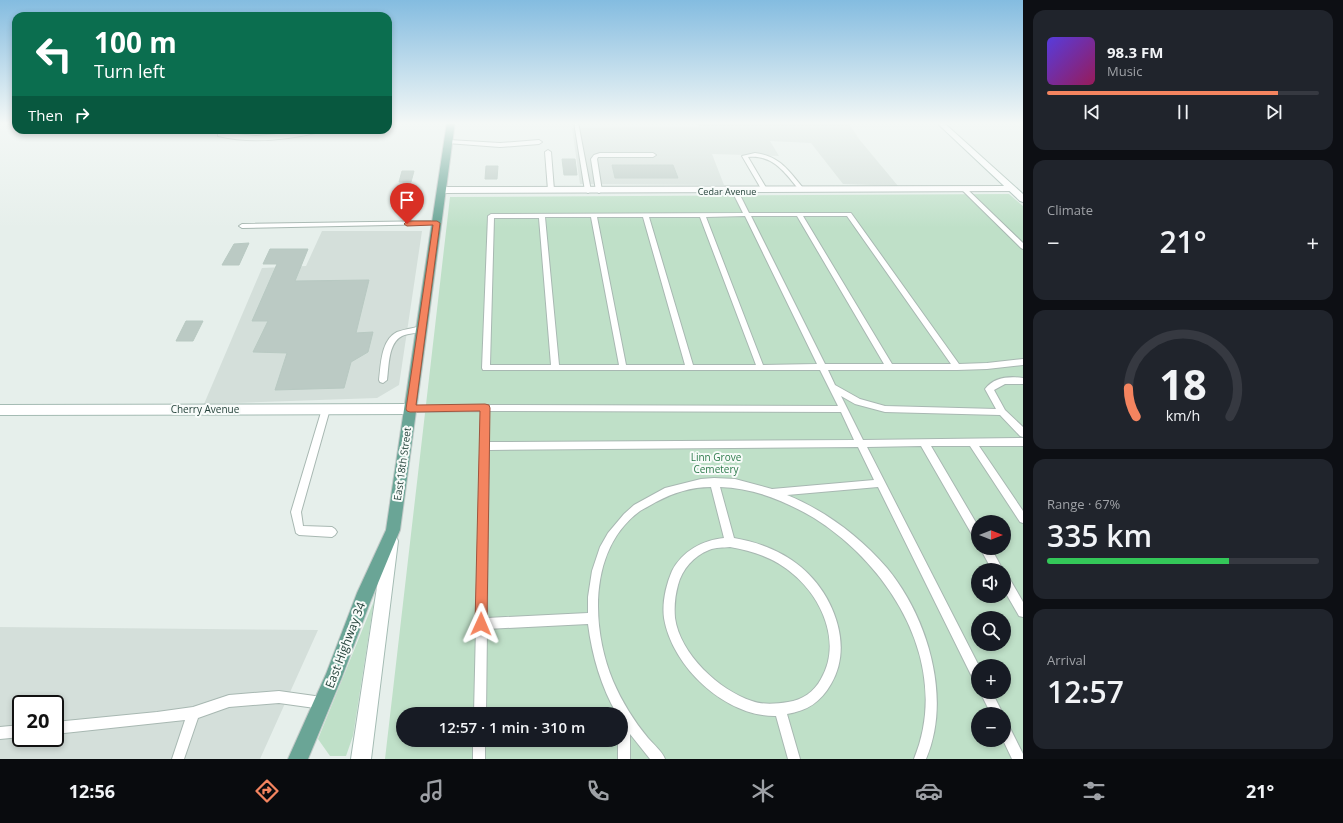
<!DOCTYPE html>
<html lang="en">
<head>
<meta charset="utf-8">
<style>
	body { margin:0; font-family:"Open Sans",sans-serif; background:#20242c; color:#f1f3f6; height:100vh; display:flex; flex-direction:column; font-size:15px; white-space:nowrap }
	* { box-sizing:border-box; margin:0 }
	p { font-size:13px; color:#9ea1a6 }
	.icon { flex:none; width:22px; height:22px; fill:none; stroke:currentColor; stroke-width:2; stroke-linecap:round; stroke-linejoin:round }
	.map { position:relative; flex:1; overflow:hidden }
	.sheet { display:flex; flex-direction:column; gap:10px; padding:10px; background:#0d0f14; width:320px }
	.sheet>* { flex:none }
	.top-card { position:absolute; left:12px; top:12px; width:380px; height:122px; border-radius:12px; box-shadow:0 2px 6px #0003; background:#0b6e4f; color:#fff; overflow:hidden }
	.needle { width:26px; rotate:90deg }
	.buttons { position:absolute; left:971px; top:515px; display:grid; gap:8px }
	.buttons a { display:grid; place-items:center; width:40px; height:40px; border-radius:50%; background:#171b24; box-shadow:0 2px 6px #0003; font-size:20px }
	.speed { position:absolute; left:12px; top:695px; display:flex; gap:8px; font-size:20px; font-weight:700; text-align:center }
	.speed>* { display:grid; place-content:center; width:52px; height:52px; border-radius:50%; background:#171b24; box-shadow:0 2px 6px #0003; line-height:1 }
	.speed .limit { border:2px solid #111; border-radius:6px; background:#fff; color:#111 }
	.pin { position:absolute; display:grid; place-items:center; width:34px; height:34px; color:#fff; margin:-41px -17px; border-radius:50% 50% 50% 0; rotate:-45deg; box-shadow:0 0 4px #0007 }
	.pin .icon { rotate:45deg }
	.me { position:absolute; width:44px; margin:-22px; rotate:1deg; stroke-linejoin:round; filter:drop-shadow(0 0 3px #0008) }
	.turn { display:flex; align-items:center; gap:14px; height:84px; padding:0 16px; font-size:18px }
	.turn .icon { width:52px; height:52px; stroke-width:2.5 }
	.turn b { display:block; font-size:28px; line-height:34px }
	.then { display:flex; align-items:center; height:38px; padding:0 16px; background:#0003; gap:8px; font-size:15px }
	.big { font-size:30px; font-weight:600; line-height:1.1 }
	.sheet .card { flex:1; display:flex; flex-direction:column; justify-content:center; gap:6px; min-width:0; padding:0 14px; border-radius:12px; background:#20242c }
	.sheet .dial { align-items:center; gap:0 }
	.dial svg { height:104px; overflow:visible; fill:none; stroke:#363941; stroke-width:7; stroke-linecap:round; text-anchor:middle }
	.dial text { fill:#f1f3f6; stroke:none }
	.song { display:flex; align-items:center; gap:12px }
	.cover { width:48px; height:48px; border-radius:6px; background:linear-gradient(135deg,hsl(250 70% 55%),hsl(330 70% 35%)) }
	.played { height:4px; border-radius:2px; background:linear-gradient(90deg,#f4845f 85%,#363941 85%) }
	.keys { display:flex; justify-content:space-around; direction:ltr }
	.heat { display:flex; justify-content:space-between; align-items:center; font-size:22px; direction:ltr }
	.charge { height:6px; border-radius:3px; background:linear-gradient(90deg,#34c759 67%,#363941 0) }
	.trip { position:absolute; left:396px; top:707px; width:232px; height:40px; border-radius:20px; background:#171b24; box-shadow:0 2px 6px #0003; font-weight:600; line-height:40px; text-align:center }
	.tabs { display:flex; height:64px; justify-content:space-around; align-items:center; background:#090b0e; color:#9ea1a6 }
	.tabs .icon { width:28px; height:28px }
	.tabs .active { color:#f4845f }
	.tabs b { font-size:18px; color:#f1f3f6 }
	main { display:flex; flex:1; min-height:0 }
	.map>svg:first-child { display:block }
	.built { fill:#d4dfda; fill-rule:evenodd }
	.green { fill:#bfe0c8; fill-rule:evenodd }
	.building { fill:#bbcac4; stroke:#b8c9c2 }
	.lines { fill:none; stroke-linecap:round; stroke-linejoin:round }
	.lane-casing { stroke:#a8b8b2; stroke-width:2 }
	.street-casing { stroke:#a8b8b2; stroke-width:2 }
	.secondary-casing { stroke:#a4bbb3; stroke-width:2 }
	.primary-casing { stroke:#c2cac8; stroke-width:2 }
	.lane { fill:#fff; fill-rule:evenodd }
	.street { fill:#fff; fill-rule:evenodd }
	.secondary { fill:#fff; fill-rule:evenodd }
	.primary { fill:#6aa596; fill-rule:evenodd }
	.route { fill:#f4845f; stroke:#9f563e }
	.labels { text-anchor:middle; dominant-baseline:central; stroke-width:4; stroke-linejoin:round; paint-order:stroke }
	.far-street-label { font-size:9px; fill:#24423a; stroke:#f7fbf9 }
	.street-label { font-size:10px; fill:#24423a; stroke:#f7fbf9 }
	.park-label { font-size:10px; fill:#2d7a4b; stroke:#f7fbf9 }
	.near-street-label { font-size:12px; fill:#24423a; stroke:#f7fbf9 }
</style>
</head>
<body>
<main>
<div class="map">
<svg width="1023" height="759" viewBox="0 0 1023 759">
	<rect width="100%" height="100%" fill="#e6efeb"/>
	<path class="built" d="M 697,122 L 848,122 L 859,139 L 898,186 L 843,184 L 811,143 L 770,141 L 779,156 L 712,154 L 724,185 L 580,184 L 572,128 L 699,127 Z
		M 322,231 L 422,231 L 399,385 L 377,398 L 204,404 L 262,268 L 306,266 Z
		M 0,627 L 318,630 L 260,759 L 0,759 ZM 21,704 L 55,704 L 55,738 L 21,738 Z"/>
	<path class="green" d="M 1009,194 L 1023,206 L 1023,759 L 385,759 L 450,197 ZM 978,522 L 1004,522 L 1004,548 L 978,548 ZM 978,570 L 1004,570 L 1004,596 L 978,596 ZM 978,618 L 1004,618 L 1004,644 L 978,644 ZM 978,666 L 1004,666 L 1004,692 L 978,692 ZM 403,714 L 621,714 L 621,740 L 403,740 ZM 978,714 L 1004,714 L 1004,740 L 978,740 Z
		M 374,601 L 353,736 L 346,756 L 330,756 L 318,739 Z"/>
	<path class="building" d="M 562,159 L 575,159 L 577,175 L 564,175 Z
		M 612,165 L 673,165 L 678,178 L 615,178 Z
		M 486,166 L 498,166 L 497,179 L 485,179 Z
		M 402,171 L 414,171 L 411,182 L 399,182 Z
		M 249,243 L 239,265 L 222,265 L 234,244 Z
		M 270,249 L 308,249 L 295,281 L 369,280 L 356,333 L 373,332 L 368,352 L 351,362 L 344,388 L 275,390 L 287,353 L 253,352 L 268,321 L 252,321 L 277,264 L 263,264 Z
		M 186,321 L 203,321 L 193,341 L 176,341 Z"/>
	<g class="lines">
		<defs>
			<path id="lane" d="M 574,122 L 578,122 L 591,191 L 588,193 L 585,191 Z
				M 449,140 L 500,143 L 539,140 L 542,142 L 539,144 L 500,147 L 447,143 L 446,142 Z
				M 548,150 L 551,152 L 554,190 L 551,192 L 548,190 L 545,152 Z
				M 600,153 L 653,153 L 656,155 L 653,157 L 598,157 L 597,159 L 602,191 L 599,193 L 596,191 L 591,159 L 594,155 Z
				M 755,153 C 780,156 789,171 804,189 L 804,191 L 800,191 C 786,174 773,154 748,157 L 768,191 L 763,192 L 742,156 Z
				M 964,187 L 966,188 L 1023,243 L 1023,249 L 1021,248 L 962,190 L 961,189 Z
				M 735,189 L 738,191 L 749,213 L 851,213 L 959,364 L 987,363 L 1023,359 L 1023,365 L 987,369 L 957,370 L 828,370 L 835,385 L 860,399 L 885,406 L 996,409 L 985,389 C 994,377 1010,376 1023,378 L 1023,384 L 1005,384 L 994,390 L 1005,410 L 1023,427 L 1023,437 L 1020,436 L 1000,415 L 885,412 L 855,404 L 841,396 L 863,440 L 1023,438 L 1023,446 L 979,446 L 1023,511 L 1023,523 L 1020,522 L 970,446 L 931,446 L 978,526 L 978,540 L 974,538 L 921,446 L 867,447 L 979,666 L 978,683 L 974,681 L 878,487 L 787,495 C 826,511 860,537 887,568 C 928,618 952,698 926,759 L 914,759 C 952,666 892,567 814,518 C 785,501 754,488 720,487 L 734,538 C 758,542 782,551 801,567 C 833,594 854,645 831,684 C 821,702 807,711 787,714 L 800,759 L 788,759 L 776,716 C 726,717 672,667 664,618 C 662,603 666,585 672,571 C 682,551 703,540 724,538 L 711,487 C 691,487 673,493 656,502 C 651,505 645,508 640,511 C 588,549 591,628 613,681 C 622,702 634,721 648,738 C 654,745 662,751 665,759 L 650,759 L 630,734 L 630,759 L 618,759 L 618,740 L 621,740 L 621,714 L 617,714 C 601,687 592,655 588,624 L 487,629 L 486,714 L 474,714 L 481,411 L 410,412 L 407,411 L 406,409 L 407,407 L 485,405 L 838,406 L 820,370 L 483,370 L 482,368 L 488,216 L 491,214 L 743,213 L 732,191 ZM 745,216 L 817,364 L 763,365 L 706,217 ZM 751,216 L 797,216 L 884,364 L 825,364 ZM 803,216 L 847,216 L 951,364 L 892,364 ZM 545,217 L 591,217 L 619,365 L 559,365 ZM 597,217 L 643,217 L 685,365 L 626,365 ZM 649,217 L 700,217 L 756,365 L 693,365 ZM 494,218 L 539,218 L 551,365 L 490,365 ZM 489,411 L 841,412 L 854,440 L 489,442 ZM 858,447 L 874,480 L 772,489 L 735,479 L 714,478 L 701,479 L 665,488 L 634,505 L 624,514 L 608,533 L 600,547 L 592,571 L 588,597 L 588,613 L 487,618 L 489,450 ZM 730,547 C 753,551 775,558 793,574 C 822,598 842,643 821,679 C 814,692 802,700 788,702 C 776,704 763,705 752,701 C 719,690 680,654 675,618 C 674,606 675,596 678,585 C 682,569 694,556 709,550 C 716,547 723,548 730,547 Z
				M 437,221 L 440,223 L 439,224 L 242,228 L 239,226 L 242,224 Z
				M 422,326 L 426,329 L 425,331 C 418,333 409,333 402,336 C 388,343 389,366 387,380 L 383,383 L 380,382 L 379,380 C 381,364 381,340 397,332 C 405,329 414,328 422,326 Z
				M 326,406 L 329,407 L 330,409 L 301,512 L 303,526 L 332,527 L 335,529 L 337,532 L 335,535 L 332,537 L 299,535 L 296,533 L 291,512 L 322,409 L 323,407 Z
				M 980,548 L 991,548 L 1003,570 L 992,570 Z
				M 1004,575 L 1008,576 L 1023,602 L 1023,617 L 1019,616 L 1004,590 Z
				M 279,691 L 322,697 L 326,699 L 328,703 L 326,707 L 322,709 L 279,703 L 229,707 L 198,718 L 184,759 L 172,759 L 185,720 L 55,734 L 55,722 L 157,712 L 193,707 L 229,695 Z
				M 980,692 L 992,692 L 1003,714 L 991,714 Z
				M 1004,722 L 1008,724 L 1023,754 L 1023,759 L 1012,759 L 1003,740 Z
				M 21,725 L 21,737 L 0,739 L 0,727 Z
				M 473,740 L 485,740 L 485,759 L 473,759 Z"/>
			<path id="street" d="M 218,130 L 226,130 L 225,133 L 256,136 L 321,130 L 320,132 C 286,140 252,144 218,136 Z
				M 1012,186 L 1016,189 L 1015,191 L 442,193 L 438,190 L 442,187 Z"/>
			<path id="secondary" d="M 936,122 L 943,122 L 1023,194 L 1023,202 L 1020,201 Z
				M 410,404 L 414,406 L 416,409 L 414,412 L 410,414 L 0,415 L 0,405 Z
				M 391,534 L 396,536 L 398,541 L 371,759 L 351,759 L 384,541 L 386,536 Z"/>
			<path id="primary" d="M 447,122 L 455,122 L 400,530 L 371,600 L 342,677 L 308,759 L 288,759 L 326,674 L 357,593 L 386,530 Z"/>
		</defs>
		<use href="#lane" class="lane-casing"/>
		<use href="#street" class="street-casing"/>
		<use href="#secondary" class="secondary-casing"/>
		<use href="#primary" class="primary-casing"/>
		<use href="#lane" class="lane"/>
		<use href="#street" class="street"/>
		<use href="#secondary" class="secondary"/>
		<use href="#primary" class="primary"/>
	</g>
	<linearGradient id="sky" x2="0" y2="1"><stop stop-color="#84bce0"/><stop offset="0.54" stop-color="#f4f8f6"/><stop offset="1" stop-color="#f4f8f6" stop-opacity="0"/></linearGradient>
	<rect width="1023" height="228" fill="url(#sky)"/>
	<path class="route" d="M 437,221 L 440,223 L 416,405 L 485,404 L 489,405 L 490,408 L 487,624 L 486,628 L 481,630 L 477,628 L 475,624 L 480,411 L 410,412 L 407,411 L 406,409 L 433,225 L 407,226 L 404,224 L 407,221 Z"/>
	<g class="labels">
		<g class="far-street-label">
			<text x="727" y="191">Cedar Avenue</text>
		</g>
		<g class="street-label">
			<text x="205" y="409">Cherry Avenue</text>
			<text transform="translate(402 464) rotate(-82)">East 18th Street</text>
		</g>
		<g class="park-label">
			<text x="716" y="457">Linn Grove<tspan x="716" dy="12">Cemetery</tspan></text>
		</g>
		<g class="near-street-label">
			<text transform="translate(345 645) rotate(-69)">East Highway 34</text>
		</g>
	</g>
</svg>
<div class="buttons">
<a><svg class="needle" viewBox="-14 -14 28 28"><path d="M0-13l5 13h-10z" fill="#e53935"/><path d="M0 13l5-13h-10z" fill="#9ea1a6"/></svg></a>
<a><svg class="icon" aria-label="sound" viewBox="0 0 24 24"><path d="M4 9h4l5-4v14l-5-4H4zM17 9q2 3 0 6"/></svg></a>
<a><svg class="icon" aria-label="search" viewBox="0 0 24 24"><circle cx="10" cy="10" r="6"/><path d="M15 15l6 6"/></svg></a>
<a>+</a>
<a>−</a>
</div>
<div class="speed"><div class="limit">20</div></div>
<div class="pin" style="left:407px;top:224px;background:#d93025"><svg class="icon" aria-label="arrive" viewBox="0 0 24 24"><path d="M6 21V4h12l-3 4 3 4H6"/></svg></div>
<svg class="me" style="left:481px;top:624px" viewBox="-20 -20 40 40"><path d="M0-17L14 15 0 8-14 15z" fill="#f4845f" stroke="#fff" stroke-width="4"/></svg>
<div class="trip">12:57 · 1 min · 310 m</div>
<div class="top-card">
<div class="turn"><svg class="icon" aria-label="left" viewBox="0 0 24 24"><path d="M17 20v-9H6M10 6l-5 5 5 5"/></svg><div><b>100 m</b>Turn left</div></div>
<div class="then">Then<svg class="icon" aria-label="right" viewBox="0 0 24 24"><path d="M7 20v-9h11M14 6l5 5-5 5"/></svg></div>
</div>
</div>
<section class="sheet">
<div class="card">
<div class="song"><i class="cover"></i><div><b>98.3 FM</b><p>Music</p></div></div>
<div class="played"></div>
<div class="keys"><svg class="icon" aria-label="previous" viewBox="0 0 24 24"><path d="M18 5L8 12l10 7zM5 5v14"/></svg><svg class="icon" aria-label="pause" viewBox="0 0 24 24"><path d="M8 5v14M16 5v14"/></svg><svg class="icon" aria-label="next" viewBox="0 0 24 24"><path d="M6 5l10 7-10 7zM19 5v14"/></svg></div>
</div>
<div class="card"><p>Climate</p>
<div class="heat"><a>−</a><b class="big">21°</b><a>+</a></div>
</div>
<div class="card dial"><svg viewBox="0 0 100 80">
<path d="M14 69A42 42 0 1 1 86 69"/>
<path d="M14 69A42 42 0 0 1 8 47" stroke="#f4845f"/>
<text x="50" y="56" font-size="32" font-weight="700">18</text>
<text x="50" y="72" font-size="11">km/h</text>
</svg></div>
<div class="card"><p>Range · 67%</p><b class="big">335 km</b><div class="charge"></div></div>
<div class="card"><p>Arrival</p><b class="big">12:57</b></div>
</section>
</main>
<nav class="tabs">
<b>12:56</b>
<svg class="icon active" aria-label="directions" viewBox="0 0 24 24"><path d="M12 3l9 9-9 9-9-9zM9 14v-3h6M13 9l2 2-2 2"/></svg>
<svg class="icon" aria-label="music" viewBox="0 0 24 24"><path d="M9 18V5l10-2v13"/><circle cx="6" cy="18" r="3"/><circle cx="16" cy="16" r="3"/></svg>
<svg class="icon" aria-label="phone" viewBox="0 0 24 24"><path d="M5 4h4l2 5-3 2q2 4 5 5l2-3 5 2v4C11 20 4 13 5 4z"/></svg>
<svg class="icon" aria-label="climate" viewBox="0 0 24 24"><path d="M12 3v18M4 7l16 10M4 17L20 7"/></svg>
<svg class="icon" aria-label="car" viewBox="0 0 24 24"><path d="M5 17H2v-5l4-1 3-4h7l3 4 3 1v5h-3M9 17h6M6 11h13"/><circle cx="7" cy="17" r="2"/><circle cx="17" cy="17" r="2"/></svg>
<svg class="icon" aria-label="filters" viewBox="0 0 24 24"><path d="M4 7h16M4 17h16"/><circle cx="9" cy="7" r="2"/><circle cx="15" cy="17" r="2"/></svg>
<b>21°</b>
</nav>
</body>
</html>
